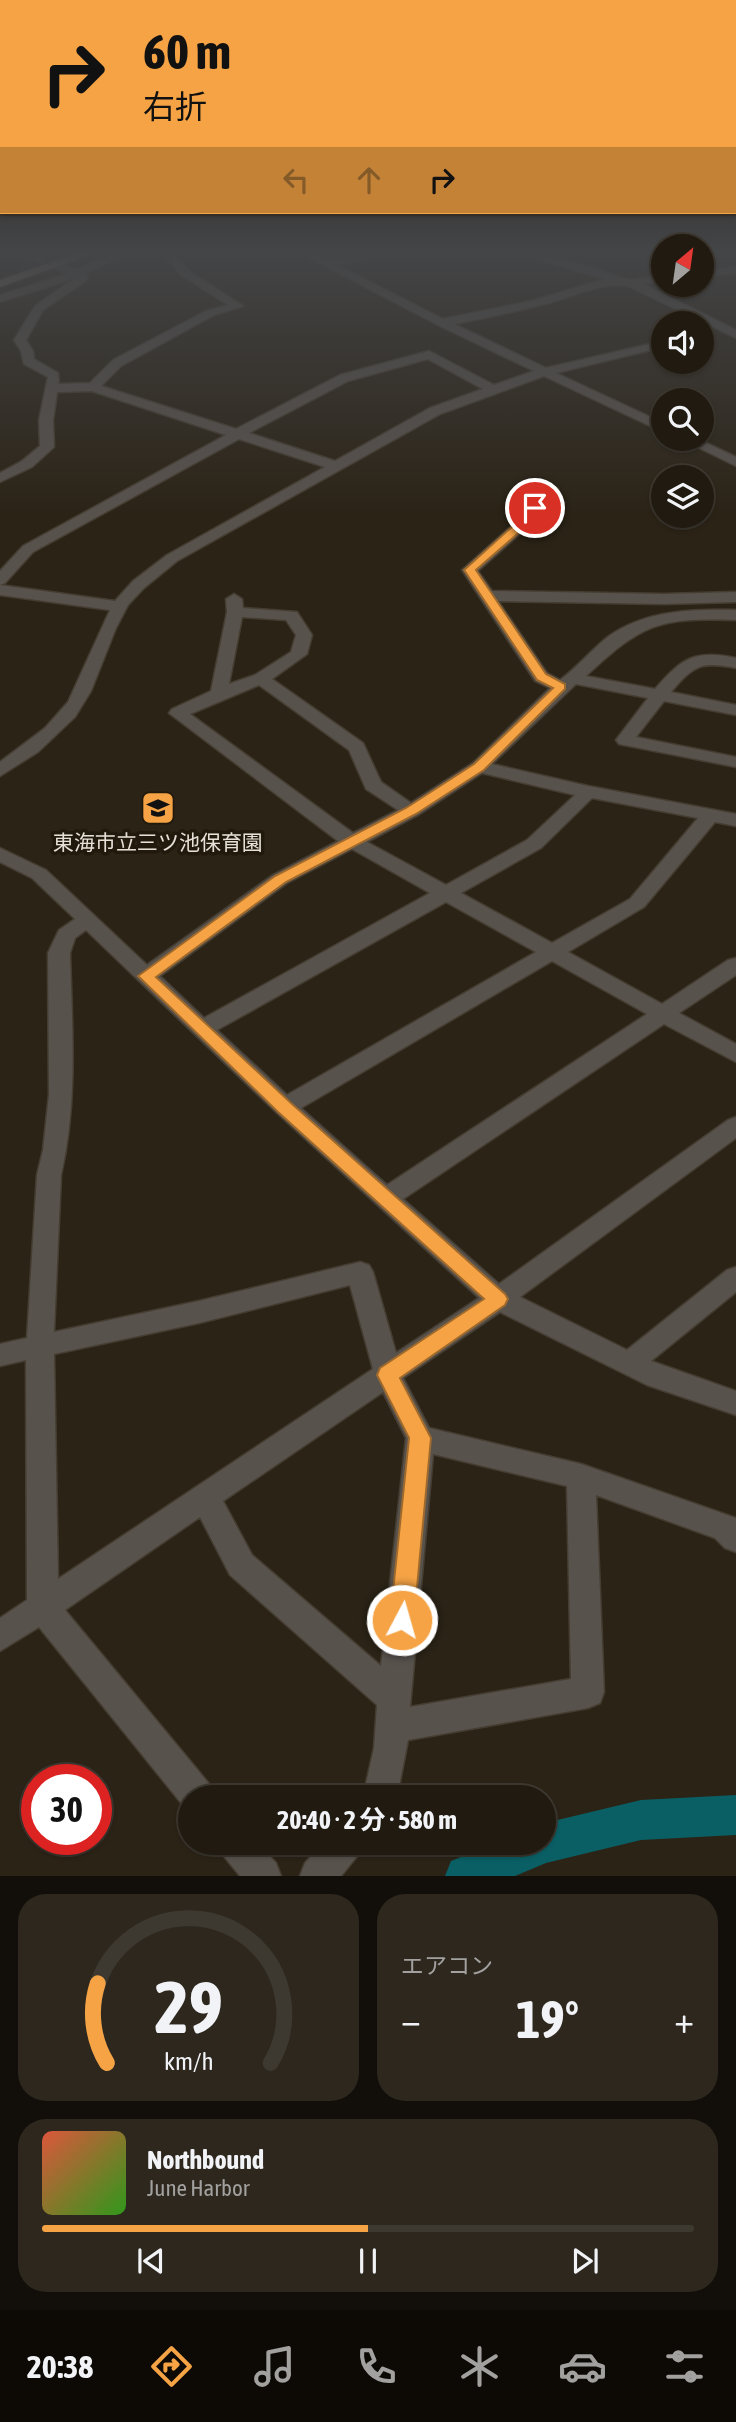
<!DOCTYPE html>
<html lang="ja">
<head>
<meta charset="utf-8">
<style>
	body { margin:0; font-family:"Asap Condensed","Noto Sans JP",sans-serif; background:#2d271e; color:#f1f3f6; height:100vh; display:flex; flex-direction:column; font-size:26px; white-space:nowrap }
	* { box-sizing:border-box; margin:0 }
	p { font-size:23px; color:#a2a19f }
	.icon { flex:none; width:38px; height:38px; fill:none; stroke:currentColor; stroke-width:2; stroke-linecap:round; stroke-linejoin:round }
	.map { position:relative; height:1876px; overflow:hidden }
	.details { display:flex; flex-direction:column; gap:18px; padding:18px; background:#120e09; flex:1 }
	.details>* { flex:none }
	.hud { position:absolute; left:0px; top:0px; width:737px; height:214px; box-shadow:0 2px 5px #0004,0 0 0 2px #3d3830; background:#f5a345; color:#111; overflow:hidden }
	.needle { width:46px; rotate:29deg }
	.fabs { position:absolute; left:651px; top:234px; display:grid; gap:14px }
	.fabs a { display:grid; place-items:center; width:63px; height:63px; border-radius:50%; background:#201a10; box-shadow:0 2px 5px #0004,0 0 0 2px #3d3830; font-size:35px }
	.speed { position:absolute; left:21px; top:1764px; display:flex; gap:14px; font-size:35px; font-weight:700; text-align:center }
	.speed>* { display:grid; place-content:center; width:91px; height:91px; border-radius:50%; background:#201a10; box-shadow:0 2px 5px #0004,0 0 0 2px #3d3830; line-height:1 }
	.speed .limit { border:10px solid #d22; background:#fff; color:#111 }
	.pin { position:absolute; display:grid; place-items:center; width:60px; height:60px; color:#fff; margin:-30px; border:4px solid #fff; border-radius:50%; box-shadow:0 2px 7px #0007 }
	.me { position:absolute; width:77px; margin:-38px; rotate:6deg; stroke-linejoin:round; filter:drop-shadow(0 0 5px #0008) }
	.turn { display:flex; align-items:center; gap:24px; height:147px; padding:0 28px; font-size:32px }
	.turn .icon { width:91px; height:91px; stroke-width:2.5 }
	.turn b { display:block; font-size:49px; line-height:60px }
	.lanes { display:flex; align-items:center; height:66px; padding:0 28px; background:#0003; justify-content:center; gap:35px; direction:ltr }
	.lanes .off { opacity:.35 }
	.big { font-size:52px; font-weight:700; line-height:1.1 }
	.details .widget { flex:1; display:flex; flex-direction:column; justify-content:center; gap:10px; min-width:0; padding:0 24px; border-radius:28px; background:#2d271e }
	.details .dial { align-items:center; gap:0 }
	.dial svg { height:182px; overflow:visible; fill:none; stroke:#3d3830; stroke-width:7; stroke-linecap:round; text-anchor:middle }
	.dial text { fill:#f1f3f6; stroke:none }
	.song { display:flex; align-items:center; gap:21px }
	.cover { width:84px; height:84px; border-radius:10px; background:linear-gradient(135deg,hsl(10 70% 55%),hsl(110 70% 35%)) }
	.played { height:7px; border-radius:4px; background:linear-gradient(90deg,#f5a345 50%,#3d3830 50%) }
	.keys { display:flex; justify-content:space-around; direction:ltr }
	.heat { display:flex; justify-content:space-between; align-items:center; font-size:38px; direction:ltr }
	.details .tiles { flex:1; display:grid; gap:18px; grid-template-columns:1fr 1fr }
	.widget:last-child { grid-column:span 2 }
	.trip { position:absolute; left:178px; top:1785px; width:378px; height:70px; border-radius:35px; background:#201a10; box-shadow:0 2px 5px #0004,0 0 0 2px #3d3830; font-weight:700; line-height:70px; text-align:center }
	.menu { display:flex; height:112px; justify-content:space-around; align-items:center; background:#0d0a06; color:#a2a19f }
	.menu .icon { width:49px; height:49px }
	.menu .current { color:#f5a345 }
	.menu b { font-size:32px; color:#f1f3f6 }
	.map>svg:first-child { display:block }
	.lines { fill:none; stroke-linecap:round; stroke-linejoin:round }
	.canal { fill:#0a5f64; fill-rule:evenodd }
	.minor-casing { stroke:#453d31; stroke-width:3 }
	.major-casing { stroke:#453d31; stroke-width:3 }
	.minor { fill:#58524d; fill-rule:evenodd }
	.major { fill:#8c7f75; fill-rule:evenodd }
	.route { fill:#f5a345; stroke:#9f6a2d; stroke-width:2 }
	.labels { text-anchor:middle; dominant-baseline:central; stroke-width:7; stroke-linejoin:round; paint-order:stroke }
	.poi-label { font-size:21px; fill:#e6e0d8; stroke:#21190c }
</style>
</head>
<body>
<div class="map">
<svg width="736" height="1876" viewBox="0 0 736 1876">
	<rect width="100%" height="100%" fill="#2b2316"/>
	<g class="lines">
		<path class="canal" d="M 736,1795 L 736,1835 L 641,1840 L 546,1863 L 515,1876 L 445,1876 L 451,1861 L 496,1843 L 544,1843 L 545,1823 L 641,1800 Z"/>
		<defs>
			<path id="minor" d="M 9,251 L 26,251 L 47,260 L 42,263 Z
				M 118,251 L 133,251 L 84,274 L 88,278 L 87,280 L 43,310 L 26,340 L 33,351 L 34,359 L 58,373 L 59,384 L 90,383 L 113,360 L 206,311 L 228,305 L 181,275 L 161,251 L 172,251 L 189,271 L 243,306 L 214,315 L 121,366 L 101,386 L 236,429 L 340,375 L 429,351 L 494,385 L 534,371 L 438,325 L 296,251 L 310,251 L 328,260 L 371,251 L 393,251 L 337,265 L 443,319 L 535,300 L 605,279 L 510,251 L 529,251 L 595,268 L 620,278 L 631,280 L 663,275 L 663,281 L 643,284 L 736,330 L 736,338 L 628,286 C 600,282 576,296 549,303 C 518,311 486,318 454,324 L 546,368 L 663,341 L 663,347 L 556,373 L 663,423 L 663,432 L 544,376 L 440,414 L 177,561 L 144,588 L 128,605 L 116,628 L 91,691 L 75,717 L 38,752 L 0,776 L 0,762 L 45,728 L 68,702 L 110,610 L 0,595 L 0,585 L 115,601 L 133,581 L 167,555 L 325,467 L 239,439 L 33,552 L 5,583 L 0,585 L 0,571 L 23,546 L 226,435 L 92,391 L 57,392 L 53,420 L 54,447 L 32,467 L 0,482 L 0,473 L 22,461 L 40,446 L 39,420 L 48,377 L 24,364 L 21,351 L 14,340 L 35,306 L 75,278 L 0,302 L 0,295 L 67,274 L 51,266 L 51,262 L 59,262 L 76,270 ZM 428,359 L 483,389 L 430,408 L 335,461 L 249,433 L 348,381 Z
				M 736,267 L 736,273 L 702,277 L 702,271 Z
				M 681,439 L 698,439 L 736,457 L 736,466 Z
				M 551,485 L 558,489 L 524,530 L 478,571 L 492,591 L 664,594 L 736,592 L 736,602 L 664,604 L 498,601 L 547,673 L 560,680 C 578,667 592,649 609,636 C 646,610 693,609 736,610 L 736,620 C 658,617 642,624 586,676 L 655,689 C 682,658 695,649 736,658 L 736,668 C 701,661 694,665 671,692 L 736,705 L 736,715 L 664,701 L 636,737 L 736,757 L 736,767 L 619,744 L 616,740 L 648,698 L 576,684 L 492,764 L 588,786 L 736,814 L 736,826 L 715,822 L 644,907 L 568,952 L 662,1004 L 728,960 L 736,958 L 736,975 L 679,1013 L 736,1044 L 736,1062 L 664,1024 L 403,1199 L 499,1284 L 728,1120 L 736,1117 L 736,1138 L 520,1297 L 627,1350 L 727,1270 L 736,1267 L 736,1292 L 651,1361 L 736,1391 L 736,1415 L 647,1385 L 500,1312 L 403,1378 L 429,1428 L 581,1464 L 736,1518 L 736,1552 L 725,1548 L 715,1538 L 596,1495 L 604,1692 L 600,1703 L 588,1708 L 408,1740 L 397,1797 L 363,1797 L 374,1748 L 377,1705 L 230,1575 L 200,1517 L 65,1610 L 210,1785 L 215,1797 L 191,1797 L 191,1811 L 186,1809 L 39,1627 L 0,1651 L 0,1618 L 27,1600 L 26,1360 L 0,1366 L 0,1344 L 27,1338 L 37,1175 L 43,1150 L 49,1095 L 48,953 L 59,930 L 75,919 L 32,878 L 0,862 L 0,848 L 46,870 L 147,965 L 273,875 L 338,841 L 169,713 L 172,709 L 211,691 L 227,612 L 226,599 L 234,594 L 242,599 L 243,608 L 297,612 L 312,635 L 307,654 L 272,679 L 363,743 L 381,782 L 411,803 L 473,763 L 550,688 L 535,681 L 462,570 L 514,524 L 546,486 ZM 242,617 L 286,620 L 296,635 L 291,652 L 255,675 L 229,684 ZM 259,685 L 349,750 L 366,789 L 398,810 L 353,833 L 190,714 ZM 482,773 L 575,795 L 527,840 L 446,885 L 367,842 L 418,815 ZM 592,798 L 698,818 L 630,899 L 552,943 L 461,893 L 541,848 ZM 352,849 L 430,893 L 204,1018 L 160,976 L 287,883 ZM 446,902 L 536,952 L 287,1095 L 217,1030 ZM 86,930 L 277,1113 L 479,1298 L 396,1353 L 373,1272 L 369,1265 L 360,1262 L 199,1301 L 54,1332 L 61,1175 C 78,1102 72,1027 70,953 L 75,938 ZM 552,961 L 647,1014 L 387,1185 L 301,1108 ZM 350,1285 L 373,1369 L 58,1579 L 54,1354 L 199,1323 ZM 383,1392 L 406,1438 L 381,1666 L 252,1555 L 223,1501 ZM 433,1454 L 567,1486 L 571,1679 L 410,1707 Z
				M 218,1843 L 258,1843 L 276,1863 L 281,1876 L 240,1876 L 223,1855 Z
				M 323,1843 L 363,1843 L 358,1855 L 341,1876 L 300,1876 L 305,1863 Z"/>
			<path id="major" d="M 84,251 L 100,251 L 0,287 L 0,280 Z"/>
		</defs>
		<use href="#minor" class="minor-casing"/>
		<use href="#major" class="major-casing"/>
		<use href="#minor" class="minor"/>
		<use href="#major" class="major"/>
	</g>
	<linearGradient id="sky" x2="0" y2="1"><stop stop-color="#18130c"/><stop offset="0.49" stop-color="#444547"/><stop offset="1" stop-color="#444547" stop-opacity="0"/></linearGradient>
	<rect width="736" height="514" fill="url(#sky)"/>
	<path class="route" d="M 531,505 L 540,508 L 523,529 L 476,570 L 546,674 L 565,684 L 565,689 L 484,770 L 416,814 L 286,882 L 156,977 L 291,1103 L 505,1294 L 508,1299 L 505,1305 L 400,1378 L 431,1438 L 414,1620 L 410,1628 L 402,1631 L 393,1628 L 390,1620 L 409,1438 L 377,1375 L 380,1368 L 484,1299 L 278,1112 L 138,976 L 275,876 L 406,808 L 474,764 L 553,688 L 537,680 L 464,570 L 515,524 Z"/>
	<defs>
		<symbol id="school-square" viewBox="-11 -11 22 22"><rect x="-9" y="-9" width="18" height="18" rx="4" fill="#f5a345" stroke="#21190c"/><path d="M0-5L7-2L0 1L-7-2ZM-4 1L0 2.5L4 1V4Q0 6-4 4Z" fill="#111"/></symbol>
	</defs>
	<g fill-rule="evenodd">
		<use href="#school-square" x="139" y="789" width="38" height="38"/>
	</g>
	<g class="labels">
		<g class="poi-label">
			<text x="158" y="842">東海市立三ツ池保育園</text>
		</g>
	</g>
</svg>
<div class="fabs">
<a><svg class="needle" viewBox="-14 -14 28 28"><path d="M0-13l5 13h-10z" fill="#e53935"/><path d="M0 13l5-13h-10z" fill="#a2a19f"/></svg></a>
<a><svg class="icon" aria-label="sound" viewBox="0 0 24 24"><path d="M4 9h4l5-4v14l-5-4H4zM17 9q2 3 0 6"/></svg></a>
<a><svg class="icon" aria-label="search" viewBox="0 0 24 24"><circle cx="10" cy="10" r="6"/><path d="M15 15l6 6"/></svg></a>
<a><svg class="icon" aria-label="layers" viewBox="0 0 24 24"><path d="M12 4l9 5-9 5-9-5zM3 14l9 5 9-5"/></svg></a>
</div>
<div class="speed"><div class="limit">30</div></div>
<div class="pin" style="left:535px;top:508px;background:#d93025"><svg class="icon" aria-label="arrive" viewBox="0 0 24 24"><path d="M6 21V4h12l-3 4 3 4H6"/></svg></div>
<svg class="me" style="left:402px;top:1620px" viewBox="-20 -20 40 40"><circle r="17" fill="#f5a345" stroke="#fff" stroke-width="3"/><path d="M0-11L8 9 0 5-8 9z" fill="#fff"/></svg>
<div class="trip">20:40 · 2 分 · 580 m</div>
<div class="hud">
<div class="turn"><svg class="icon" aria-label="right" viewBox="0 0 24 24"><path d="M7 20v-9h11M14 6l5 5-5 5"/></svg><div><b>60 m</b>右折</div></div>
<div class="lanes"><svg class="icon off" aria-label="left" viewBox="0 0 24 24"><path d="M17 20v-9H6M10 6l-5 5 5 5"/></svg><svg class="icon off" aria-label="ahead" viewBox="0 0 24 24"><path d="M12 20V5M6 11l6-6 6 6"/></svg><svg class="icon" aria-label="right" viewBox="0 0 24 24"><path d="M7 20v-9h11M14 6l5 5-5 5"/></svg></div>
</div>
</div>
<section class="details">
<div class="tiles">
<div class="widget dial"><svg viewBox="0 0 100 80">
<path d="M14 69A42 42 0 1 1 86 69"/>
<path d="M14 69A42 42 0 0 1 10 34" stroke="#f5a345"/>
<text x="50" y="56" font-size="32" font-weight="700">29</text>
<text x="50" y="72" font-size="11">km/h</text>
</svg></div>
<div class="widget"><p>エアコン</p>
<div class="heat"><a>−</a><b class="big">19°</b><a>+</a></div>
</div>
<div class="widget">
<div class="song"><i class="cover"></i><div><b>Northbound</b><p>June Harbor</p></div></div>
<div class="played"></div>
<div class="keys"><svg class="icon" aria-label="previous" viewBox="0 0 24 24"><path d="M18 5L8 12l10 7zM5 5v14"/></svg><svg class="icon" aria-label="pause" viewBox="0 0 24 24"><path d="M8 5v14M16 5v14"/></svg><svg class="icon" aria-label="next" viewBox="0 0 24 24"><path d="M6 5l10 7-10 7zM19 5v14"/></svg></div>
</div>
</div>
</section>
<nav class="menu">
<b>20:38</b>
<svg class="icon current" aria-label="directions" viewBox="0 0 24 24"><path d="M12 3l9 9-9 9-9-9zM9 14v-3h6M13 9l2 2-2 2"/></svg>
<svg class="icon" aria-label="music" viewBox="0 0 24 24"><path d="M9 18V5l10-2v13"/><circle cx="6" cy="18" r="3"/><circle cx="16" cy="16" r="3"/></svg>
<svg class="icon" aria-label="phone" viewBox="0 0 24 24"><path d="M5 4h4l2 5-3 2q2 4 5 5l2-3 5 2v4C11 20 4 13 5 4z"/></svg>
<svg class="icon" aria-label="climate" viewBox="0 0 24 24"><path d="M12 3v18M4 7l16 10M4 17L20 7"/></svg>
<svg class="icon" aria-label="car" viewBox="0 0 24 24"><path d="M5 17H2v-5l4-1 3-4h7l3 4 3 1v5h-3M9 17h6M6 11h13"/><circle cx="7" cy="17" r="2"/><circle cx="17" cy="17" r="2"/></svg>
<svg class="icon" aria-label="filters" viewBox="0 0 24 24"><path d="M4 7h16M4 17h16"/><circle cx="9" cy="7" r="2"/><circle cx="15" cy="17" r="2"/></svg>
</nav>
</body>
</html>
